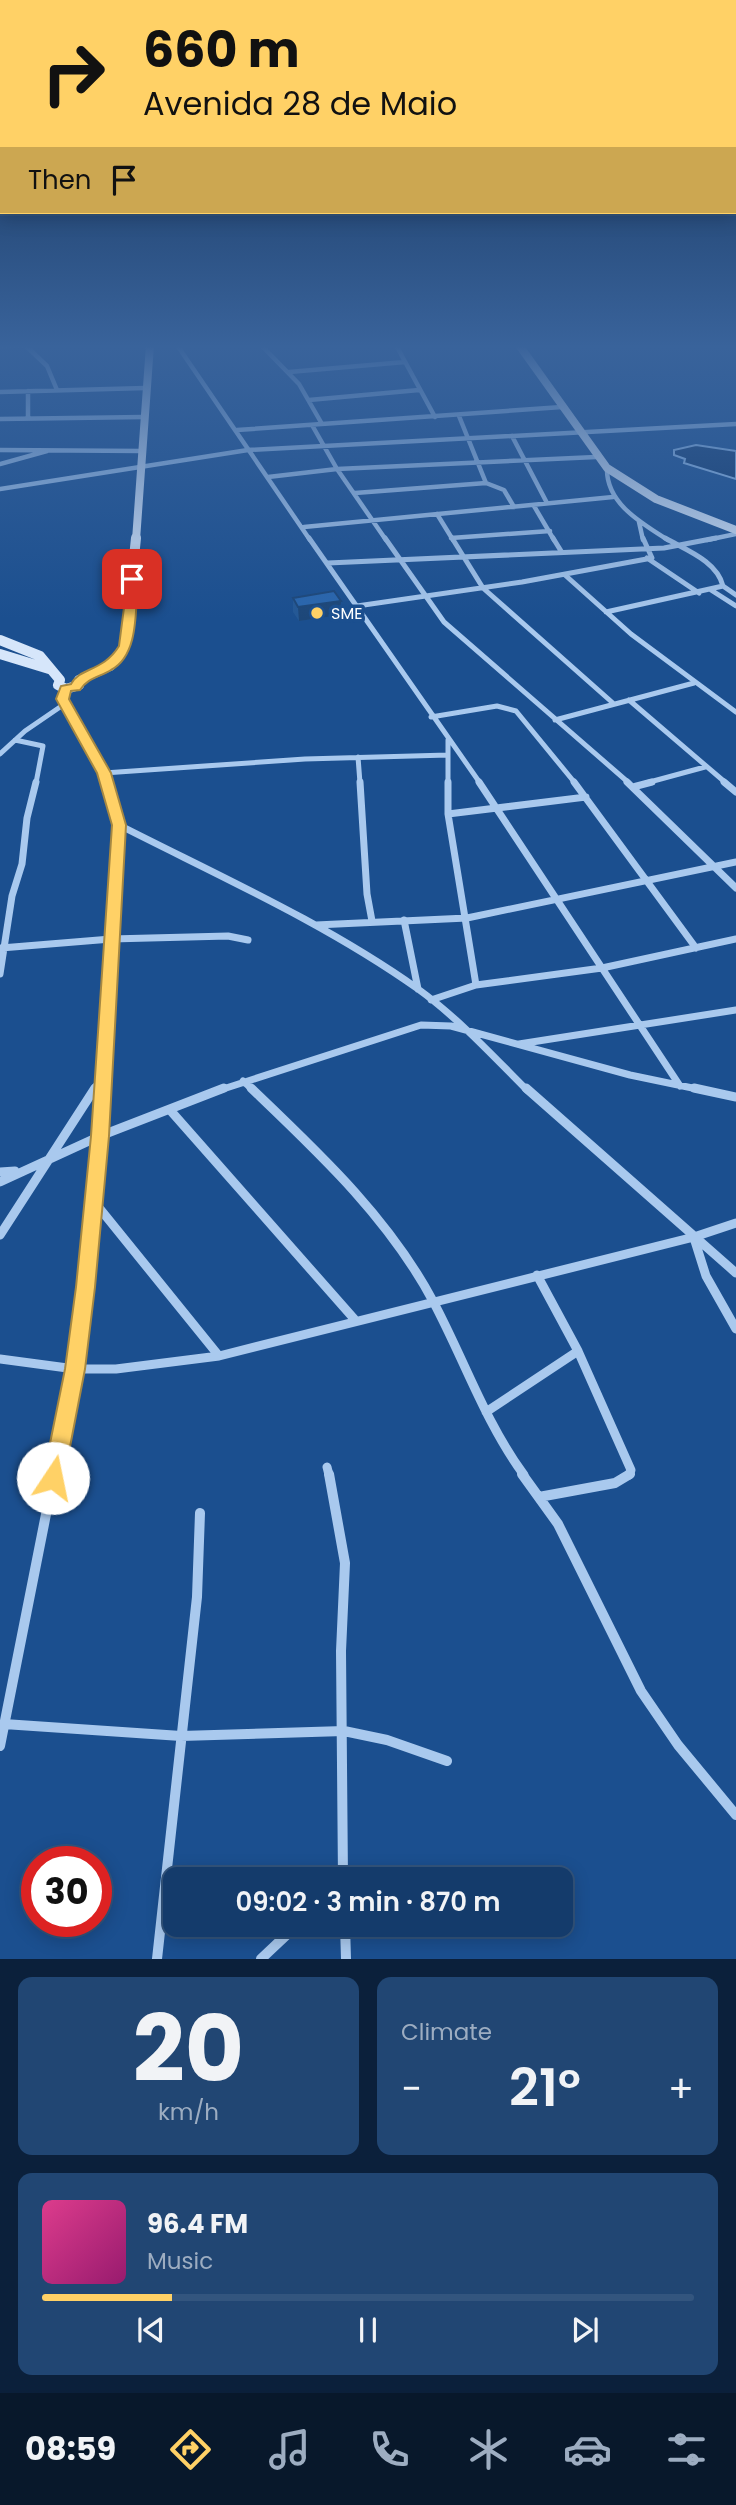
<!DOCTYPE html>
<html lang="en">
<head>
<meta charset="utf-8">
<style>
	body { margin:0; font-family:Poppins,sans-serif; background:#214673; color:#f1f3f6; height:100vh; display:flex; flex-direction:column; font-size:26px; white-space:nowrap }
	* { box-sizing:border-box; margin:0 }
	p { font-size:23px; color:#9dadc1 }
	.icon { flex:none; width:38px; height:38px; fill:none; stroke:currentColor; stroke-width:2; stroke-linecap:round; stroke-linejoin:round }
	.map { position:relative; height:1959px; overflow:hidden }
	.side { display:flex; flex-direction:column; gap:18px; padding:18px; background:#0b203b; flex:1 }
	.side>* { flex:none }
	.hud { position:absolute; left:0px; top:0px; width:737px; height:214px; box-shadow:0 4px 18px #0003,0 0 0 2px #33557e; background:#ffd166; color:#111; overflow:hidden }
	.speed { position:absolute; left:21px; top:1846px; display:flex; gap:14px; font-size:35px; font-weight:700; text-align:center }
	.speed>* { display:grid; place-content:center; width:91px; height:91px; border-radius:50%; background:#143b6b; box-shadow:0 4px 18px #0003,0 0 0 2px #33557e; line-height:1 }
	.speed .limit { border:10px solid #d22; background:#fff; color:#111 }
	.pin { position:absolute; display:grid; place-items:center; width:60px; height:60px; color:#fff; margin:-30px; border-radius:14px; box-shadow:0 4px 10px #0006 }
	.me { position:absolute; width:77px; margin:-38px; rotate:11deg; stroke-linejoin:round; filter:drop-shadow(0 0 5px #0008) }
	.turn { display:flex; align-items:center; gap:24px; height:147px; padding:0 28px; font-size:32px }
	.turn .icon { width:91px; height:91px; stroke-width:2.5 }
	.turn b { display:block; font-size:49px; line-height:60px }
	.then { display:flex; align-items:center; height:66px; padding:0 28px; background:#0003; gap:14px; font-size:26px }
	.big { font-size:52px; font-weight:600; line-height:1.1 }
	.side .card { flex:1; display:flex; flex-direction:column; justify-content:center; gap:10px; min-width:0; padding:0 24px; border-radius:14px; background:#214673 }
	.side .dial { align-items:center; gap:0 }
	.dial b { font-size:91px; line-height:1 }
	.song { display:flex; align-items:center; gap:21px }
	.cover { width:84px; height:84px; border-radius:10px; background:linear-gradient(135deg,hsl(330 70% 55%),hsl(320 70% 35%)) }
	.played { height:7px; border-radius:4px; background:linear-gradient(90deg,#ffd166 20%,#33557e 20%) }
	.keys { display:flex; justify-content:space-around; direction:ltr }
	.heat { display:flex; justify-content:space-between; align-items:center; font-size:38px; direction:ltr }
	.side .tiles { flex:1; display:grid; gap:18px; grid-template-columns:1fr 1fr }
	.card:last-child { grid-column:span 2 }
	.trip { position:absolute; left:163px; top:1867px; width:410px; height:70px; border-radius:14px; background:#143b6b; box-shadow:0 4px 18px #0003,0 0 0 2px #33557e; font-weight:600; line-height:70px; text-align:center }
	.menu { display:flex; height:112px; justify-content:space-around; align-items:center; background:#08182b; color:#9dadc1 }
	.menu .icon { width:49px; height:49px }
	.menu .active { color:#ffd166 }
	.menu b { font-size:32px; color:#f1f3f6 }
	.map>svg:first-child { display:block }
	.water { fill:#123a6d; stroke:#9cc4f0; stroke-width:2 }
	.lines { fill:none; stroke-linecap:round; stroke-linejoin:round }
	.street-far4 { stroke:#a9c9ee; stroke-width:4.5 }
	.street-far3 { stroke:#a9c9ee; stroke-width:5 }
	.street-far2 { stroke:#a9c9ee; stroke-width:7 }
	.street-far1 { stroke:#a9c9ee; stroke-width:9 }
	.street { stroke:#a9c9ee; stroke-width:10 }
	.secondary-far1 { stroke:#d6e6fa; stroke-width:8 }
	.secondary { stroke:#d6e6fa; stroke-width:10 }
	.wall { fill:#245895 }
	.shaded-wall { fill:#1d4779 }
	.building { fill:#2a66ad; stroke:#1d4779; stroke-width:2 }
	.route { fill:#ffd166; stroke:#a68842; stroke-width:2 }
	.poi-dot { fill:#ffd166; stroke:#1b4f8f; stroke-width:2.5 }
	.labels { text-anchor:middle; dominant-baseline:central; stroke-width:7; stroke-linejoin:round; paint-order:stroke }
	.far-poi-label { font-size:16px; fill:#fff; stroke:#1b4f8f; text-anchor:start }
</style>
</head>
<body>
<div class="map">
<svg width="736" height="1959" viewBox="0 0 736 1959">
	<rect width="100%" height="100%" fill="#1b4f8f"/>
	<path class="water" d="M 696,445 L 736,451 L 736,479 L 684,463 L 685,459 L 674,455 L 674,450 Z"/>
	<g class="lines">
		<path class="street-far4" d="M 177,345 L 310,540
			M 261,345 L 299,384 L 322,424
			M 396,345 L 435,417
			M 0,346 L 72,345
			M 27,347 L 47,366 L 57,390
			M 289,372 L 405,362
			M 28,391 L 28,418
			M 0,392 L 145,388
			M 309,400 L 419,390
			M 0,419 L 143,417
			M 312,425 L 337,469 L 386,540
			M 237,430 L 562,407
			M 512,436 L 547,503
			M 0,450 L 142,451
			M 0,464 L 47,451
			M 607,468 C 606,503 641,523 668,540
			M 268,477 L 337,469 L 596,457
			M 486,483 L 504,490 L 514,507
			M 0,489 L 248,450 L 736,424
			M 355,493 L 486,483 L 459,416
			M 534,506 L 554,540
			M 437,514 L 453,540
			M 639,522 L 643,540
			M 304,527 L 613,497
			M 451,538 L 550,531
			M 707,540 L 736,534"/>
		<path class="street-far3" d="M 309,538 L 480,783
			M 385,538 L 444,622 L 629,783
			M 452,538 L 483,588 L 614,704
			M 553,538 L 561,551
			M 647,558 L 699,593
			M 328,563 L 664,548 L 716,538
			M 565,575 L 631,634 L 736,712
			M 723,586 L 736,595
			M 711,590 L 736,606
			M 357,606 L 522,582 L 652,558 L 643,538
			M 606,612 L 723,586 C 717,561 686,550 665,538
			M 66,689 L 63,705 L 104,773 L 107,783
			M 629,700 L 726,783
			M 431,717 L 497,706 L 516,711 L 575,783
			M 555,720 L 694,683
			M 15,740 L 43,746 L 36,783
			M 448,740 L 448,783
			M 0,754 L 25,731 L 63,705
			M 358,757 L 360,783
			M 104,773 L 305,759 L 448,755
			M 646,783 L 705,767"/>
		<path class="street-far2" d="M 360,782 L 367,894 L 372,921
			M 448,782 L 448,814 L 476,985
			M 479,782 L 680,1086
			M 574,782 L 696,948
			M 627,782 L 736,888
			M 724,782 L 736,792
			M 633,787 L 652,782
			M 448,814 L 586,797
			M 119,825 C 219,876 325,923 418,989 C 458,1018 492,1055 527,1090
			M 404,920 L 418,989
			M 316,925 L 467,918 L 736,862
			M 1,948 L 111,939 L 228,936 L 248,940
			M 0,974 L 12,896 L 22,864 L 27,818 L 36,782
			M 431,1000 L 476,985 L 602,968 L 736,939
			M 519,1044 L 736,1010
			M 243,1081 L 253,1090
			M 94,1090 L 100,1079
			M 103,1090 L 119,825 L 107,782
			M 220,1090 L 421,1025 L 451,1026 L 630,1075 L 702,1090"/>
		<path class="street-far1" d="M 251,1088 C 319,1153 388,1217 433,1301 C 464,1359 485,1422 524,1475
			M 526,1088 L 736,1273
			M 694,1088 L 736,1097
			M 170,1110 L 356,1321
			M 0,1172 L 15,1171
			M 0,1182 L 100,1136 L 224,1088
			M 92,1199 L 219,1356
			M 0,1235 L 95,1088
			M 694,1238 L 706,1276 L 736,1329
			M 578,1351 L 631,1470 L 629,1475
			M 0,1359 L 75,1369 L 116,1369 L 219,1356 L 694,1237 L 736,1223
			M 486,1412 L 578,1351 L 537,1275
			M 327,1467 L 329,1475
			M 54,1475 L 75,1369 L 103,1088"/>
		<path class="street" d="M 329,1474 L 345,1563 L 341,1651 L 343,1880
			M 522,1474 L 558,1524 L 641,1691 L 678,1745 L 736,1815
			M 539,1497 L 615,1483 L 630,1474
			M 4,1724 L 181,1736 L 344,1731 L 387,1740 L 447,1761
			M 0,1746 L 54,1474
			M 345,1925 L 346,1959
			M 157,1959 L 197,1597 L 200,1513
			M 261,1959 L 297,1925"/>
		<path class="secondary-far1" d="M 519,345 L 607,468 L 656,499 L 736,530
			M 136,540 L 150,345"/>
		<path class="secondary" d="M 0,640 L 40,656 L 60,680
			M 0,654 L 49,669
			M 60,680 L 58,685 L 66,689 L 79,685 L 79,680
			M 79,680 L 110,666 L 125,646 L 136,538"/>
	</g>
	<path class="wall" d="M 293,598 L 341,615 L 299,621 L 293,612 Z"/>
	<path class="shaded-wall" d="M 341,601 L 341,615 L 299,621 L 298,607 Z"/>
	<path class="building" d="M 334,591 L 341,601 L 298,607 L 293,598 Z"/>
	<linearGradient id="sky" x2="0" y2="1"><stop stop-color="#0f2b4f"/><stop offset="0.56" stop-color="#39639b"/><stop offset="1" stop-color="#39639b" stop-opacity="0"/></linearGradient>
	<rect width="736" height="619" fill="url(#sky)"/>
	<path class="route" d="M 128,577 L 138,579 C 135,607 140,655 111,670 C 100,677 87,678 80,690 L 71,691 L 69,699 L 111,773 L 126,825 L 109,1136 L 95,1287 L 85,1369 L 64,1478 L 61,1485 L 53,1487 L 46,1485 L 43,1478 L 65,1369 L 76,1287 L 91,1136 L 112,825 L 97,773 L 56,699 L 61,686 L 71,684 C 80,667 103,672 119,646 Z"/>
	<circle class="poi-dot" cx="317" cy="613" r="7"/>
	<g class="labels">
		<g class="far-poi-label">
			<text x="331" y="613">SME</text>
		</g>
	</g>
</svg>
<div class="speed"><div class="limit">30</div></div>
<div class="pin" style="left:132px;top:579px;background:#d93025"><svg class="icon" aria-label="arrive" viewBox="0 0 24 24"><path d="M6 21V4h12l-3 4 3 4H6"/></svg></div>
<svg class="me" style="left:53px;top:1478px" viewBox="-20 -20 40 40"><circle r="19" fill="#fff"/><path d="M0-13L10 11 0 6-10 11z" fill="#ffd166"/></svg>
<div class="trip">09:02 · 3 min · 870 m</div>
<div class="hud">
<div class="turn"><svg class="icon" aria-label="right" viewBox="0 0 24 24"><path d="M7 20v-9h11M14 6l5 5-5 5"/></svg><div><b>660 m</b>Avenida 28 de Maio</div></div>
<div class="then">Then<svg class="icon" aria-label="arrive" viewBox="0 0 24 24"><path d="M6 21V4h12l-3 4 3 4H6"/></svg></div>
</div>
</div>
<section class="side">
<div class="tiles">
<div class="card dial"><b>20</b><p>km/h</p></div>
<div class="card"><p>Climate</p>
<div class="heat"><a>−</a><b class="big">21°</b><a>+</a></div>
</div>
<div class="card">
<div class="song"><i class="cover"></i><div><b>96.4 FM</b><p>Music</p></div></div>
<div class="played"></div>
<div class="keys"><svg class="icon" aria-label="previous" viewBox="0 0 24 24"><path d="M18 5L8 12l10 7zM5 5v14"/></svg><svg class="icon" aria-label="pause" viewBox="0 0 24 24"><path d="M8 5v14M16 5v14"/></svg><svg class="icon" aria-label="next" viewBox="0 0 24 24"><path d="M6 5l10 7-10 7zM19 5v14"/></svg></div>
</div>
</div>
</section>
<nav class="menu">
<b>08:59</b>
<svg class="icon active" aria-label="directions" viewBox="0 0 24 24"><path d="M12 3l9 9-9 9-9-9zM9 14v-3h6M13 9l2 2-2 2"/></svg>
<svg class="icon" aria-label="music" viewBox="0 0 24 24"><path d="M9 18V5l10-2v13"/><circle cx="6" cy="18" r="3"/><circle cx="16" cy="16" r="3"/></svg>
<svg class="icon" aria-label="phone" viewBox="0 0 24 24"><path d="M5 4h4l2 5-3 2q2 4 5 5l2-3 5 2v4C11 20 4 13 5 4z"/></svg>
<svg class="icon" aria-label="climate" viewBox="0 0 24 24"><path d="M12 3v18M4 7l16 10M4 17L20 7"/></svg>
<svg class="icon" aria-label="car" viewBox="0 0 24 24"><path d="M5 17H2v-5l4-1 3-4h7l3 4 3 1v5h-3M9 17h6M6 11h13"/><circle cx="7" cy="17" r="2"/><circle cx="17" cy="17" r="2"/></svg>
<svg class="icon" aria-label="filters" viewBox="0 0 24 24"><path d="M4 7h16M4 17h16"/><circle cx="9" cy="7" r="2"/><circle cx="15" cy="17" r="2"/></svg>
</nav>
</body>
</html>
